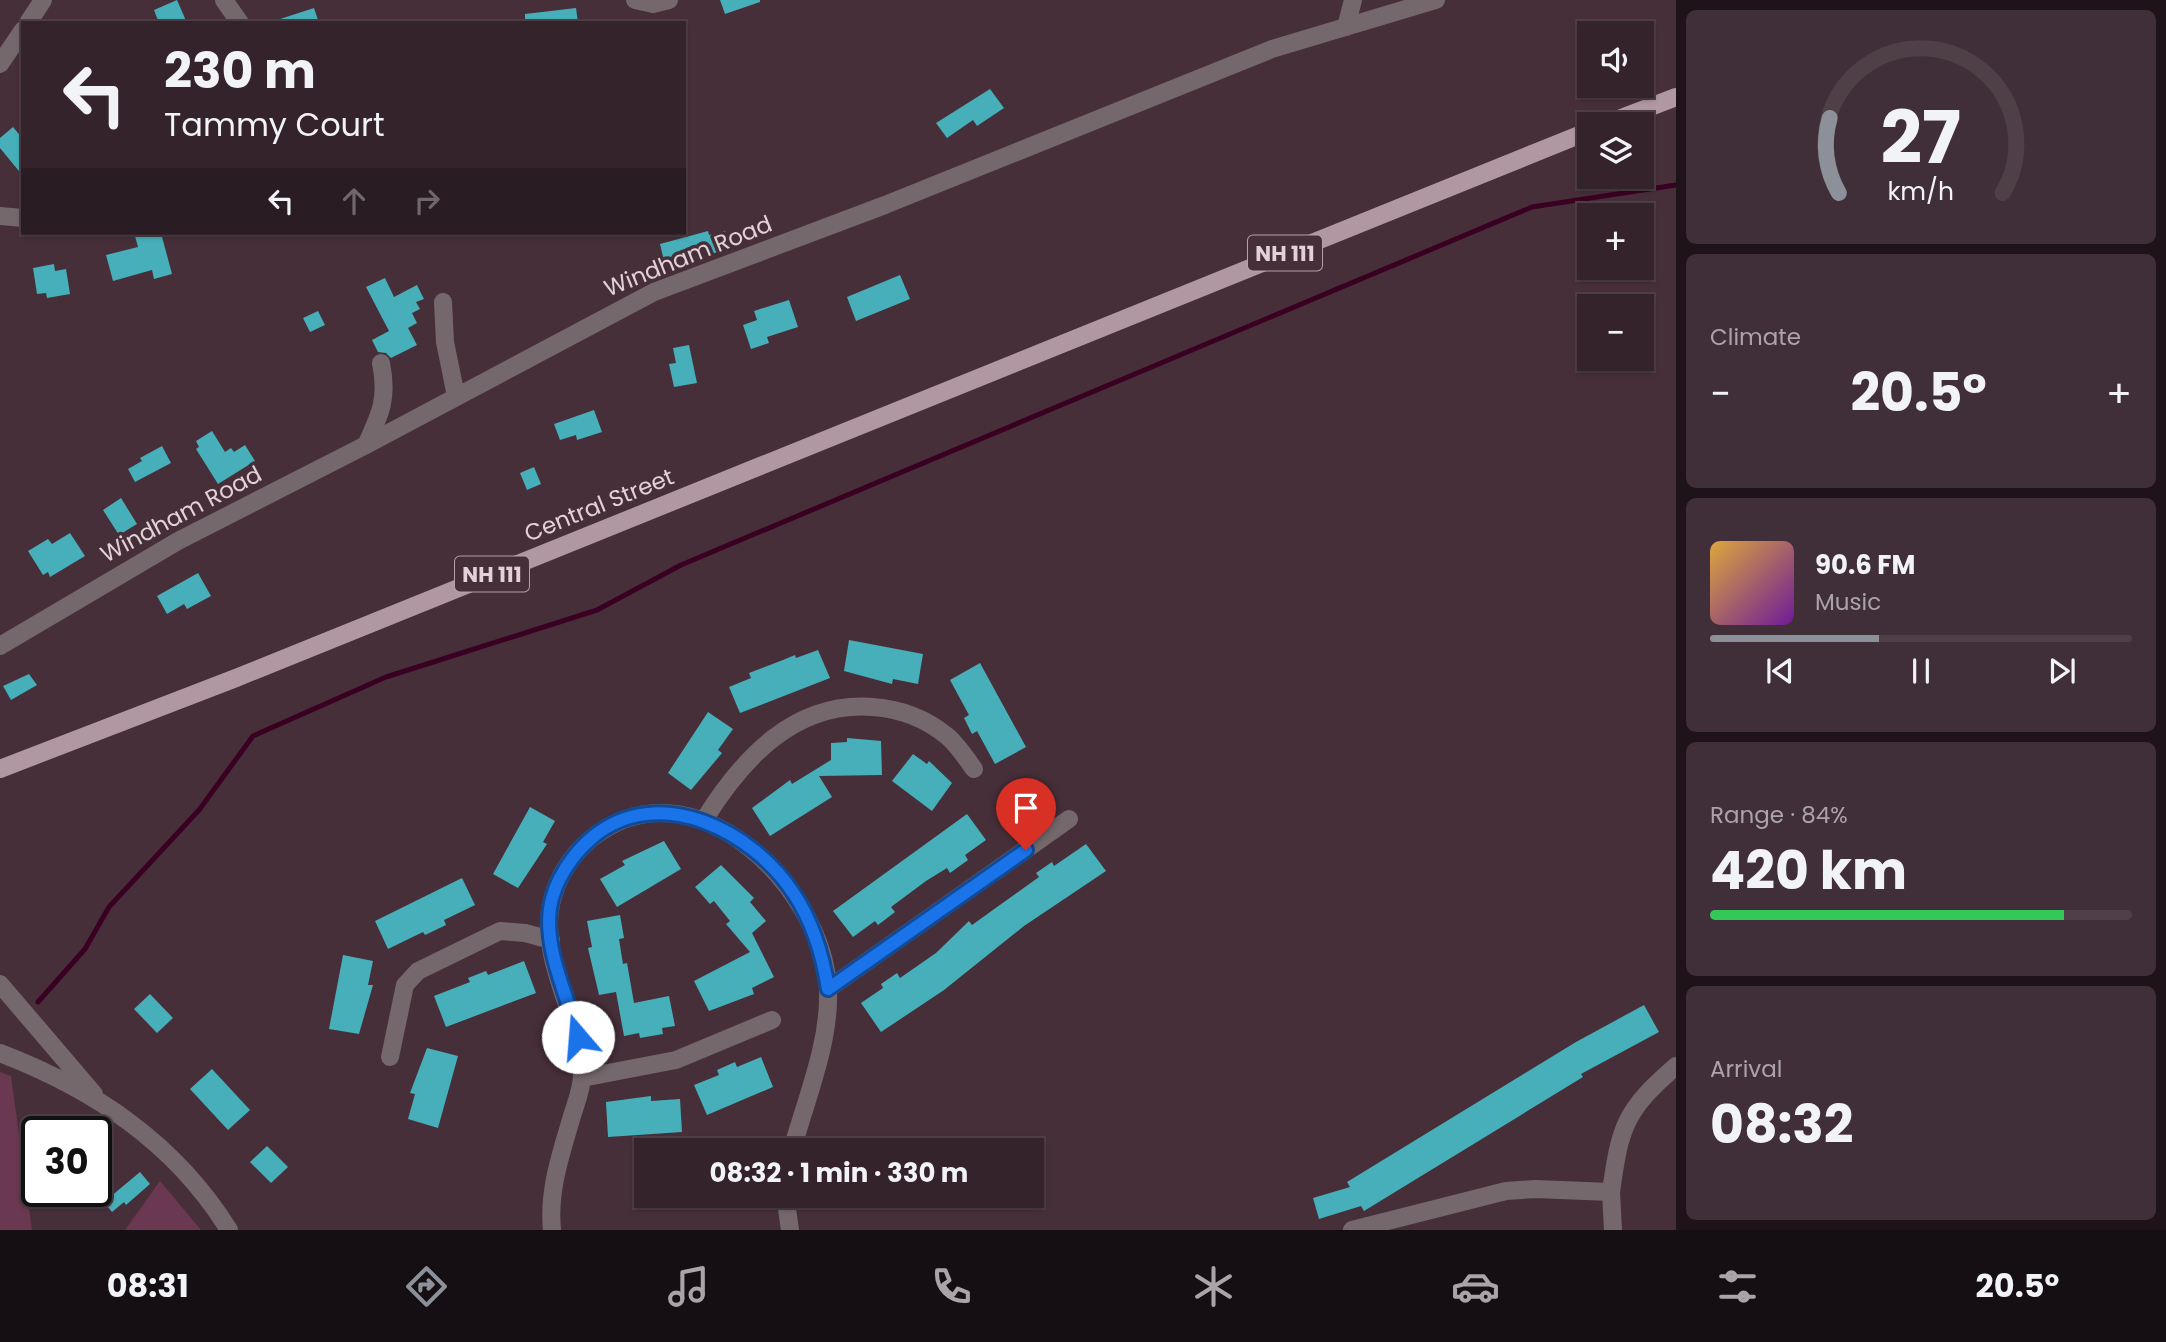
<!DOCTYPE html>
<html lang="en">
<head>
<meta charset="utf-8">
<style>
	body { margin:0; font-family:Poppins,sans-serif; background:#402f38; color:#f1f3f6; height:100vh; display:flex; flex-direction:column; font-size:26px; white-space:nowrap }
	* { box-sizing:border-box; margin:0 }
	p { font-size:23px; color:#aaa4a9 }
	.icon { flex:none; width:38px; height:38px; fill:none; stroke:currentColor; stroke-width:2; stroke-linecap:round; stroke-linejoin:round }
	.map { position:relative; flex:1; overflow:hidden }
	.panel { display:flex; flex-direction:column; gap:10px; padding:10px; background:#1d1318; width:490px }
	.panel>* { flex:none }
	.hud { position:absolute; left:21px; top:21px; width:665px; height:214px; border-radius:0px; box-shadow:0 2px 5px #0004,0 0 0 2px #4f4048; background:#35232c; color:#f1f3f6; overflow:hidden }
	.fabs { position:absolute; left:1577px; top:21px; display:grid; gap:14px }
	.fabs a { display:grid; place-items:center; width:77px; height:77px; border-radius:0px; background:#35232c; box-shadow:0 2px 5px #0004,0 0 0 2px #4f4048; font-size:35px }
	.speed { position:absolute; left:21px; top:1116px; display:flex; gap:14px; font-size:35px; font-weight:700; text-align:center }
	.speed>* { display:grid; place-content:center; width:91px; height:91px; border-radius:50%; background:#35232c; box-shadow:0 2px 5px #0004,0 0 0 2px #4f4048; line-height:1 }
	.speed .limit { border:4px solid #111; border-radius:10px; background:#fff; color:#111 }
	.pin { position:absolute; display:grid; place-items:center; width:60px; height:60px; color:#fff; margin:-72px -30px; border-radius:50% 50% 50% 0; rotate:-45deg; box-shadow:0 0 7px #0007 }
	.pin .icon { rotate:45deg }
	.me { position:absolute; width:77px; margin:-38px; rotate:342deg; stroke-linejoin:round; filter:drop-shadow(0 0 5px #0008) }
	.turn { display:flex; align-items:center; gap:24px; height:147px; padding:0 28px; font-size:32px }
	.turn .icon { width:91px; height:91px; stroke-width:2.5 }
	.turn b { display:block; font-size:49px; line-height:60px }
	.lanes { display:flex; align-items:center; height:66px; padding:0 28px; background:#0003; justify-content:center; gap:35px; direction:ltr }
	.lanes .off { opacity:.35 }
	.big { font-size:52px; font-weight:700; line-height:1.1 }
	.panel .card { flex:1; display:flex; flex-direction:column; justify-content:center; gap:10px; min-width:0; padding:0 24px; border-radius:10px; background:#402f38 }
	.panel .dial { align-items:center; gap:0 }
	.dial svg { height:182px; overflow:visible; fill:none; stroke:#4f4048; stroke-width:7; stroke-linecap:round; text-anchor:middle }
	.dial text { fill:#f1f3f6; stroke:none }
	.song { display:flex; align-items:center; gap:21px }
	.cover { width:84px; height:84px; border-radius:10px; background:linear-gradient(135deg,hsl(40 70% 55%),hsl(280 70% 35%)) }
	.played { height:7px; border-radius:4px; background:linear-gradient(90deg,#8c9099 40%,#4f4048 40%) }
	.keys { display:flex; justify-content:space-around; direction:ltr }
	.heat { display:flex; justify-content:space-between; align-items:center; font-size:38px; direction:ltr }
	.charge { height:10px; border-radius:5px; background:linear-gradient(90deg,#34c759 84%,#4f4048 0) }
	.trip { position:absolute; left:634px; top:1138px; width:410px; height:70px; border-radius:0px; background:#35232c; box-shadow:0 2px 5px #0004,0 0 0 2px #4f4048; font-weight:700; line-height:70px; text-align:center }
	.dock { display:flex; height:112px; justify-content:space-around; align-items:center; background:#150e12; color:#aaa4a9 }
	.dock .icon { width:49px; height:49px }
	.dock .on { color:#8c9099 }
	.dock b { font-size:32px; color:#f1f3f6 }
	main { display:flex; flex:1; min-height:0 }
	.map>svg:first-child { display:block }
	.green { fill:#6b3851 }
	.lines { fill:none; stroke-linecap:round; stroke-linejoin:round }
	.stream { stroke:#3a0021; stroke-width:5 }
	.building { fill:#46afb9 }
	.minor { stroke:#74686d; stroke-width:18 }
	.major { stroke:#b097a1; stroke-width:18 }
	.route-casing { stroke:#114b97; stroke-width:18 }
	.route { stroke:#1a73e8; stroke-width:12 }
	.labels { text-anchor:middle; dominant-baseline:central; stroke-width:7; stroke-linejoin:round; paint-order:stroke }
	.shield { fill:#472f3a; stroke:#b4a1a9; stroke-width:2 }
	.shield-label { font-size:21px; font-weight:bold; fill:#e2d2d8 }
	.street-label { font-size:23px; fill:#e2d2d8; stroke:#472f3a }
</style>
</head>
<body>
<main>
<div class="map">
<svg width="1676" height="1230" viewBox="0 0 1676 1230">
	<rect width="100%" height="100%" fill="#472f3a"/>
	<path class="green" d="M 0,1072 L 11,1076 L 32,1230 L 0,1230 Z
		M 160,1181 L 201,1230 L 125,1230 Z"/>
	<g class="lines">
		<path class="stream" d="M 38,1002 L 85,949 L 109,907 L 199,810 L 253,736 L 386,677 L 597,610 L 681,565 L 1532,207 L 1676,185"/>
	</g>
	<path class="building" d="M 177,0 L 187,23 L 159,23 L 154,10 Z
		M 720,0 L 760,0 L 760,2 L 725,14 Z
		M 314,8 L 319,23 L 277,23 L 277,20 Z
		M 576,8 L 578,23 L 525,23 L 525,14 Z
		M 990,89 L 1004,108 L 977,126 L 973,120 L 947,138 L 936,123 Z
		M 13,127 L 23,139 L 23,176 L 0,148 L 0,138 Z
		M 708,231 L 709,235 L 725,231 L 730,249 L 711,254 L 710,249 L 664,261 L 660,244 Z
		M 147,233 L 161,233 L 172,274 L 154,279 L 152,270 L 113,281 L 106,255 L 138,247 L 135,236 Z
		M 54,264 L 55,271 L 66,269 L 70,294 L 47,298 L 46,293 L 37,294 L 33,268 Z
		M 900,275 L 910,299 L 856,321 L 847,297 Z
		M 385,278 L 394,297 L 417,285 L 424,299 L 416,302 L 420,309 L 412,313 L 417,323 L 408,328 L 417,345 L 391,358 L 386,353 L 378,352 L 372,340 L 389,331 L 366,287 Z
		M 789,300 L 798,327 L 767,337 L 769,343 L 751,349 L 743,325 L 757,320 L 754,311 Z
		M 318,311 L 325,325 L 310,332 L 303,318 Z
		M 689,345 L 697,383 L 674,387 L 669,364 L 676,363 L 673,348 Z
		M 594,410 L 602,432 L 577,440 L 576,435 L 560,440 L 554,424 Z
		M 212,431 L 225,452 L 231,448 L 234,452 L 245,445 L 255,461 L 218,484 L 196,449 L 199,447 L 196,441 Z
		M 162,446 L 171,463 L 135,482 L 128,469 L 142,461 L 140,458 Z
		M 534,467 L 541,484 L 527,490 L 520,473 Z
		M 121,498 L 137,524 L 119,535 L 103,510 Z
		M 70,533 L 85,556 L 50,577 L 48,572 L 43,575 L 28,551 L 48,539 L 52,544 Z
		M 198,573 L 211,596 L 187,609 L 184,604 L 167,614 L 157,596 Z
		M 849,640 L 923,654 L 918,684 L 893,679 L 892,684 L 844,671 Z
		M 818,650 L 830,678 L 740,713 L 729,687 L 751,678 L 749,673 L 783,660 L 795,655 L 796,658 Z
		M 980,663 L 1026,747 L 995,764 L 977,731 L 972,734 L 964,718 L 969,715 L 950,680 Z
		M 29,674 L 37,685 L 11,700 L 3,686 Z
		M 708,712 L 733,729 L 718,750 L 722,753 L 691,790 L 668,773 Z
		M 847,738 L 881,741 L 882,775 L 819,776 L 832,797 L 770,836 L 752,808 L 790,780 L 792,784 L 831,760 L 831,743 L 847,742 Z
		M 913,754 L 927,764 L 929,761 L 952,783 L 932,811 L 892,781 Z
		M 530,807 L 555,821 L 543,842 L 547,844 L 518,888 L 493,874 Z
		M 967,814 L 986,840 L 965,855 L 968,860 L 950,873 L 947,868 L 926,881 L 891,907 L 895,912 L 878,925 L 875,921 L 853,937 L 833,911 Z
		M 664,841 L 681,869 L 617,907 L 600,879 L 625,865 L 622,861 Z
		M 1086,844 L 1106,871 L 1024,926 L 944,990 L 881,1032 L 861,1003 L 883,988 L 881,984 L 897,973 L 900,978 L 936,953 L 969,921 L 972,925 L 1039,877 L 1036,873 L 1052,862 L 1054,866 Z
		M 721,865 L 754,898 L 750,902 L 766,921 L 752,933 L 774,977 L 752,988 L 754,994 L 709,1011 L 694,981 L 750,952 L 726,924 L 730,921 L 714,901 L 710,904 L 695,887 Z
		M 462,878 L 475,905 L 444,920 L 446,925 L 425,935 L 423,932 L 388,949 L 375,921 Z
		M 620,915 L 624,938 L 619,939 L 623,964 L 627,963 L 634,1003 L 669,996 L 675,1026 L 662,1028 L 663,1034 L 640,1038 L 639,1033 L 624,1036 L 616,992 L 599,995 L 588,948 L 592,947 L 587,921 Z
		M 343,955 L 373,961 L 368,985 L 373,985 L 359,1034 L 329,1029 Z
		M 524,961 L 536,993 L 446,1027 L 434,996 L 470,982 L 468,978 L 486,971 L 488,975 Z
		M 150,994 L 173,1018 L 157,1033 L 134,1009 Z
		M 1644,1005 L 1659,1032 L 1581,1074 L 1583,1077 L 1364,1211 L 1361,1206 L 1319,1219 L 1313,1198 L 1350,1187 L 1347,1182 L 1576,1042 Z
		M 427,1048 L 458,1056 L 438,1128 L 408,1119 L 415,1094 L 410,1093 Z
		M 761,1057 L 773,1087 L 707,1115 L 694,1085 L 719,1075 L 717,1070 L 735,1062 L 737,1067 Z
		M 212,1069 L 250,1110 L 228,1130 L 190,1089 Z
		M 651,1096 L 651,1101 L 680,1099 L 682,1132 L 608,1137 L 606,1102 Z
		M 267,1146 L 288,1167 L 271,1183 L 250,1162 Z
		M 140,1172 L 150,1184 L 126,1205 L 124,1202 L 112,1212 L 104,1202 Z"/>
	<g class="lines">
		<path class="minor" d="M 224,0 L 240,23
			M 635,0 L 653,4 L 669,0
			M 28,23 L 43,0
			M 1346,27 L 1353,0
			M 0,64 L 23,30
			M 0,216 L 23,218
			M 443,302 L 445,342 L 456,396
			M 366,445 C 381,413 388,398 381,363
			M 0,646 L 178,541 L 366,445 L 654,292 L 885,205 L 1272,49 L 1436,0
			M 704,820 C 742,759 794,701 873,707 C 901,709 925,718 947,736 C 957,744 966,758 974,769
			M 0,984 L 94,1094
			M 828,989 L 1069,819
			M 0,1053 C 94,1089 175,1143 229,1230
			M 390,1057 L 405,985 L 418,971 L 500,931 L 525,933 L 551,940
			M 582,1078 L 676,1060 L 772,1020
			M 1611,1192 C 1620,1126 1625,1110 1676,1066
			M 785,1195 L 790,1230
			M 552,1230 C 548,1190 561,1154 572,1116 C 576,1103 582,1089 582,1075 C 582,1018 539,962 551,904 C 556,879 572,854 592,838 C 692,758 824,886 828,990 C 830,1043 806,1099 792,1150
			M 1352,1230 L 1506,1191 L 1535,1189 L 1611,1192 L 1613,1230"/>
		<path class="major" d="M 1606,124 L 1676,97
			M 0,769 L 236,678 L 1589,131"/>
	</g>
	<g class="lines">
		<defs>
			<path id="route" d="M 578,1037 C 568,995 544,952 550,908 C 554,881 573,853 594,836 C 660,783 753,831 794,894 C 812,921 823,957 828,989 L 1026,850"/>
		</defs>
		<use href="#route" class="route-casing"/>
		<use href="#route" class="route"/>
	</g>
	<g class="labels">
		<g class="shield">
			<rect x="1248" y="235.5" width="74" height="35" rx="5"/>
			<rect x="455" y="556.5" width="74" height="35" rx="5"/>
		</g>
		<g class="shield-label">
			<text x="1285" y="253">NH 111</text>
			<text x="492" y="574">NH 111</text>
		</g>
		<g class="street-label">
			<text transform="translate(688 256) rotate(-22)">Windham Road</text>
			<text transform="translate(599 505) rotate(-22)">Central Street</text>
			<text transform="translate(181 514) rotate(-28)">Windham Road</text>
		</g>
	</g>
</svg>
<div class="fabs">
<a><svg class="icon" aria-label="sound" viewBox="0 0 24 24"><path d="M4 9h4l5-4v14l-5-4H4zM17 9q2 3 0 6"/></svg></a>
<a><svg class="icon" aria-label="layers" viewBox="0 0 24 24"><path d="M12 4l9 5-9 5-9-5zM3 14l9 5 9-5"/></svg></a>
<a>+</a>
<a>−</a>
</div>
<div class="speed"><div class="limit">30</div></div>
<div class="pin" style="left:1026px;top:850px;background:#d93025"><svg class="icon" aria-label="arrive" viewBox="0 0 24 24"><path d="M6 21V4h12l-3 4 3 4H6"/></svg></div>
<svg class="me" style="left:578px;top:1037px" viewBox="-20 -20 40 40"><circle r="19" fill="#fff"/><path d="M0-13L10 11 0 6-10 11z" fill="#1a73e8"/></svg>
<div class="trip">08:32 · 1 min · 330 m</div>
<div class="hud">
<div class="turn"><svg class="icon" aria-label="left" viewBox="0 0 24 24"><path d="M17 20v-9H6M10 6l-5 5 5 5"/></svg><div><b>230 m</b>Tammy Court</div></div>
<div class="lanes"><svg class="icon" aria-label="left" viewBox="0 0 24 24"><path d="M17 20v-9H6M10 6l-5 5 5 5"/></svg><svg class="icon off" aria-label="ahead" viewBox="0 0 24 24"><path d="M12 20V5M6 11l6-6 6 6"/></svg><svg class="icon off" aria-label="right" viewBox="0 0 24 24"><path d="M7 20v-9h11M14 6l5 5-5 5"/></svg></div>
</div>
</div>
<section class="panel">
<div class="card dial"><svg viewBox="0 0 100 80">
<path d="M14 69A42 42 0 1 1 86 69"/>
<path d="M14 69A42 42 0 0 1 10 36" stroke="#8c9099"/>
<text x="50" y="56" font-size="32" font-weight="700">27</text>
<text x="50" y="72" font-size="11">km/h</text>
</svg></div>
<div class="card"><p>Climate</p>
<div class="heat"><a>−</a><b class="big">20.5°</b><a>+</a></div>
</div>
<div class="card">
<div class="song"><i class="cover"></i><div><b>90.6 FM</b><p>Music</p></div></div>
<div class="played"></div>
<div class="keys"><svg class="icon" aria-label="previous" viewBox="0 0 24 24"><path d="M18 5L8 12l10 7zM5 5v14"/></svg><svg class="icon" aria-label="pause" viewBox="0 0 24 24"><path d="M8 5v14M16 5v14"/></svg><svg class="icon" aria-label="next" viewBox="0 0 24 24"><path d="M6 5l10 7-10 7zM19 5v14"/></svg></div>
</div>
<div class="card"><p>Range · 84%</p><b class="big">420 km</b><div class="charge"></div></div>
<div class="card"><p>Arrival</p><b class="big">08:32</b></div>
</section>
</main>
<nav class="dock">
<b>08:31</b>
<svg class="icon on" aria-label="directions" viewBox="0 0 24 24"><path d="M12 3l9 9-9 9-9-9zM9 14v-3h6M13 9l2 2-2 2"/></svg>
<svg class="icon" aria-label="music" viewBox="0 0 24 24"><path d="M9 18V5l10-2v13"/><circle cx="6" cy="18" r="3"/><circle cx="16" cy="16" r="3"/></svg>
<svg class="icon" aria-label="phone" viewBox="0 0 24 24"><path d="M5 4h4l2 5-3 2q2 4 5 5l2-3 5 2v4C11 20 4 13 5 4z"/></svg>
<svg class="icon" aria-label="climate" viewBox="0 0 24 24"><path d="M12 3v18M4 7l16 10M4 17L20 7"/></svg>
<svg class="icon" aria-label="car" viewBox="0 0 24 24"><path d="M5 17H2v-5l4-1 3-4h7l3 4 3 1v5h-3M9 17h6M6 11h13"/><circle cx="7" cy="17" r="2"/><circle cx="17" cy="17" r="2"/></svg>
<svg class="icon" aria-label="filters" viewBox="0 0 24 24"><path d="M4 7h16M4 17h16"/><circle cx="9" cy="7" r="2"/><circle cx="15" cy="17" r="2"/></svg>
<b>20.5°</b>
</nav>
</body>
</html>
